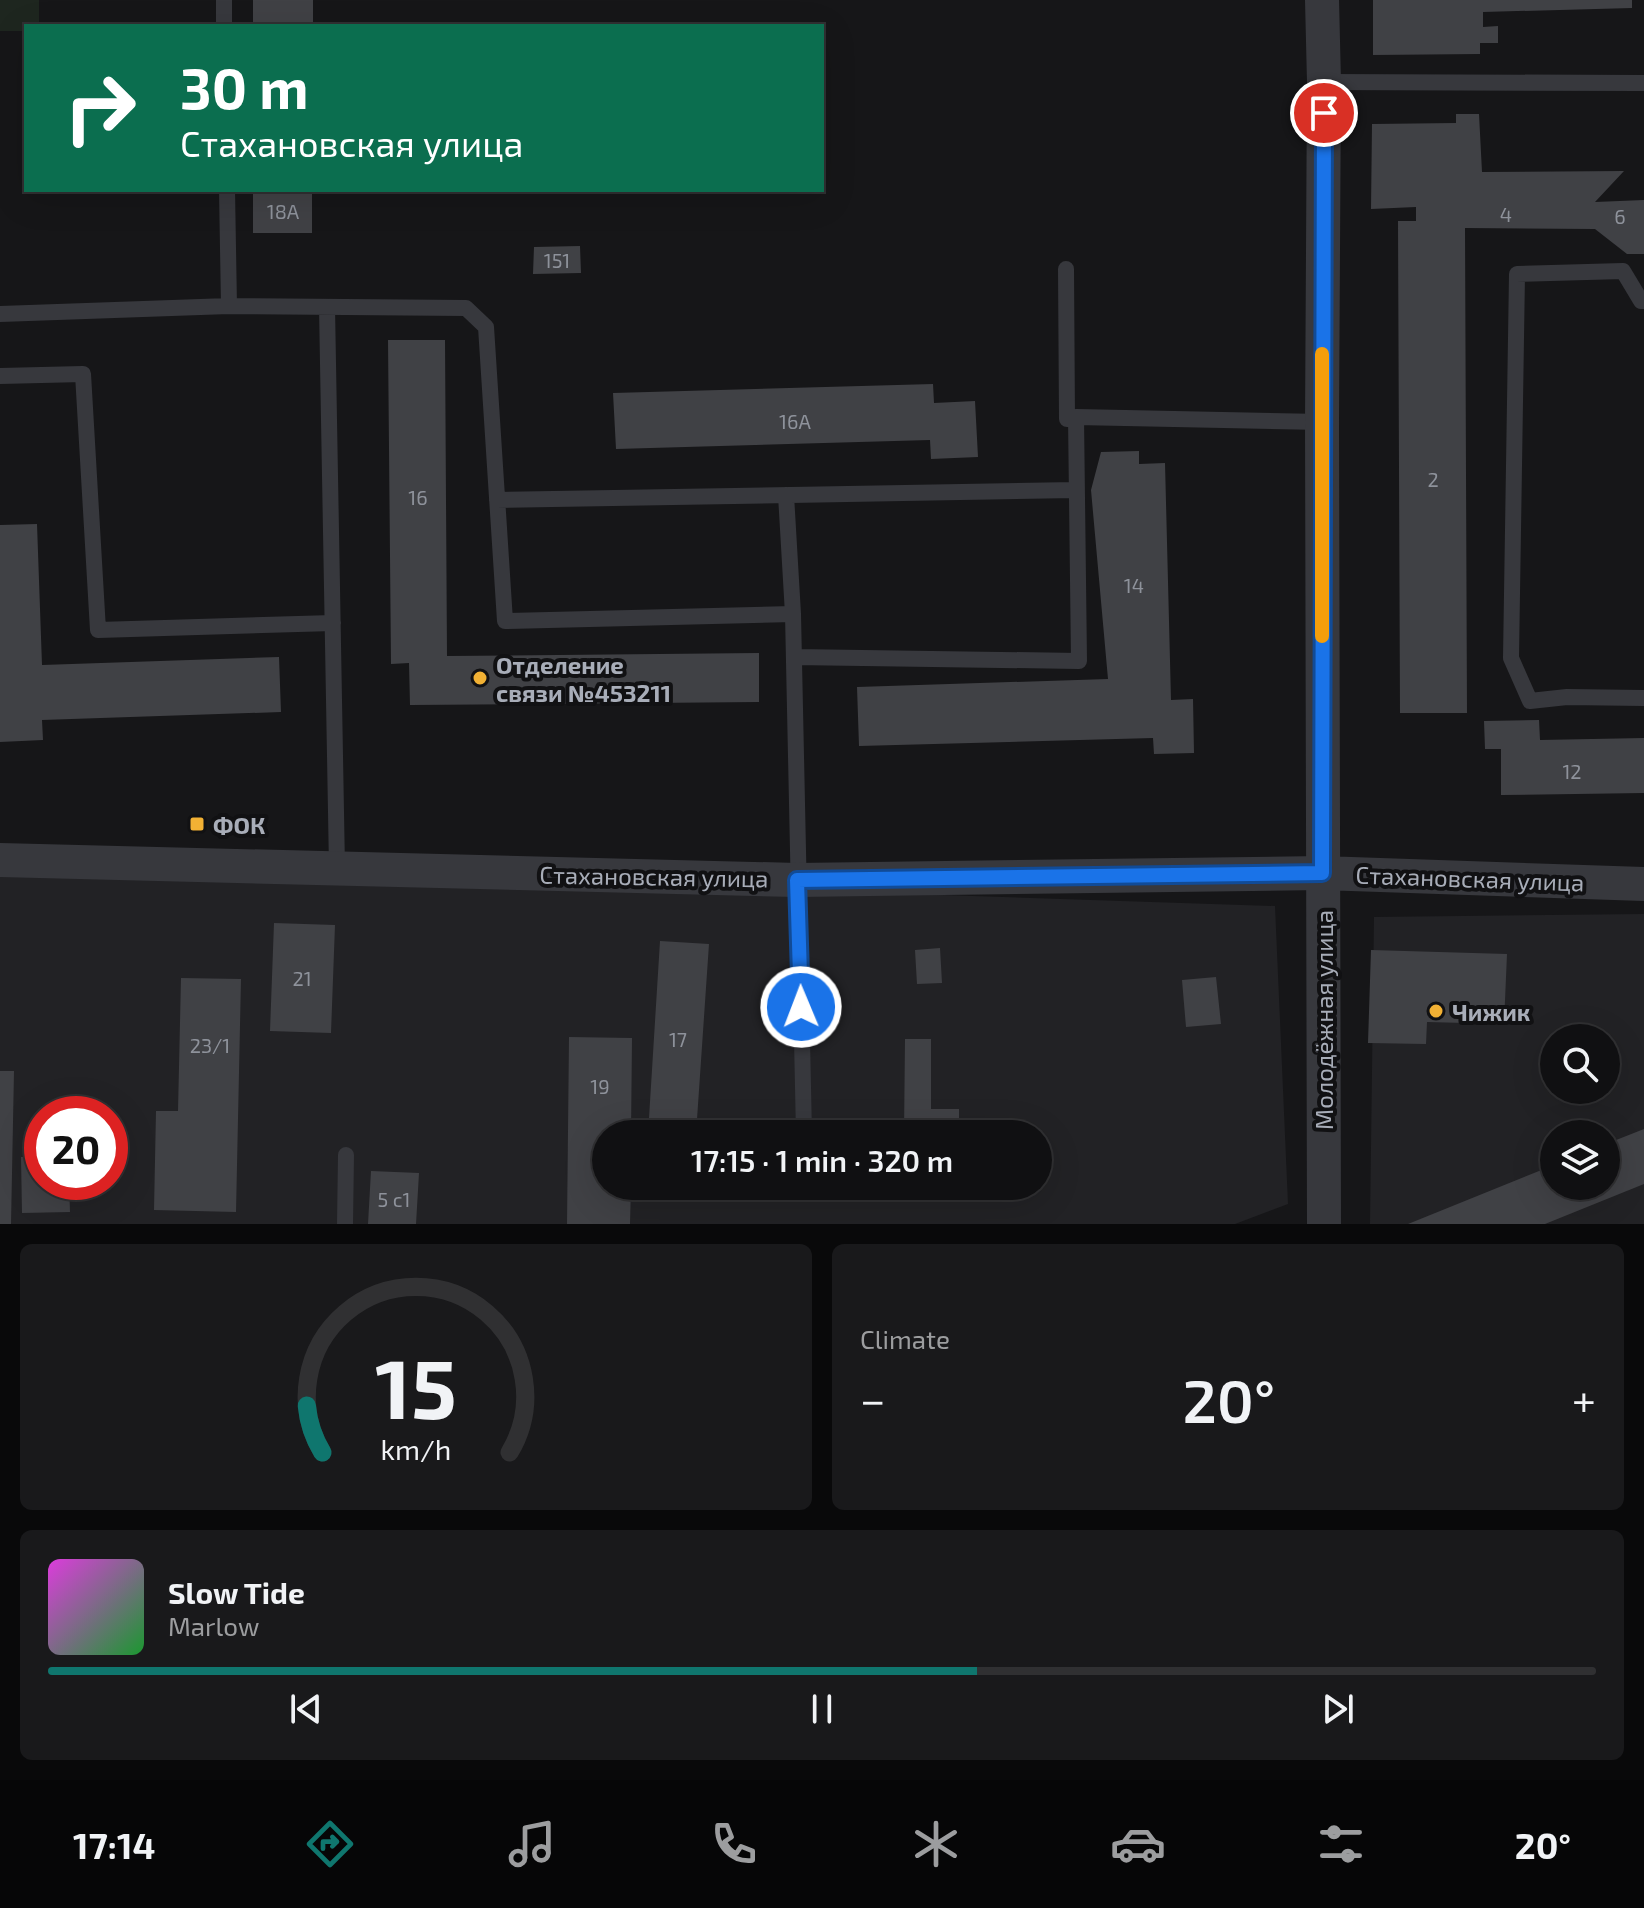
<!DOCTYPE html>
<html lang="en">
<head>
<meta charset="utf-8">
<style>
	body { margin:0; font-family:"Exo 2",sans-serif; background:#19191b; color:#f1f3f6; height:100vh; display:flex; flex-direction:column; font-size:30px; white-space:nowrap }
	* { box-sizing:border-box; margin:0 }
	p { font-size:26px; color:#9c9d9f }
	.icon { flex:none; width:44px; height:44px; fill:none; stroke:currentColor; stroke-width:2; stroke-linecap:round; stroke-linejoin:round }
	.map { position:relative; height:1224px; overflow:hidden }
	.sheet { display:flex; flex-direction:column; gap:20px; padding:20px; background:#09090a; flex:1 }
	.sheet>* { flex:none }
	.top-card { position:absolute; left:24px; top:24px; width:800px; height:168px; border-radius:0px; box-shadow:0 8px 32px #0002,0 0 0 2px #303032; background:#0b6e4f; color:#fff; overflow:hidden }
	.fabs { position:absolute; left:1540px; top:1024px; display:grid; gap:16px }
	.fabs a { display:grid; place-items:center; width:80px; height:80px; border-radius:50%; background:#101012; box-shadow:0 8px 32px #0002,0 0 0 2px #303032; font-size:40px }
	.speed { position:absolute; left:24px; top:1096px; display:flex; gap:16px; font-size:40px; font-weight:700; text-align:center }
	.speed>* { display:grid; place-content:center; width:104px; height:104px; border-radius:50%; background:#101012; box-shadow:0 8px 32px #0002,0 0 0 2px #303032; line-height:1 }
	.speed .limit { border:12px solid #d22; background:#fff; color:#111 }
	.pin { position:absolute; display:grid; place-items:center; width:68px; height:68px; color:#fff; margin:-34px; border:4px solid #fff; border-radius:50%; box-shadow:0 2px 8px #0007 }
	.me { position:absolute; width:88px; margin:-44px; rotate:359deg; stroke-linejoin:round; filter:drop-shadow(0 0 6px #0008) }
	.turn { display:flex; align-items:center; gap:28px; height:168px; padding:0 24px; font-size:36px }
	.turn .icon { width:104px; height:104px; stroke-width:2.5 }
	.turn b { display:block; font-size:56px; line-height:68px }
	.big { font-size:60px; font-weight:600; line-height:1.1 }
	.sheet .tile { flex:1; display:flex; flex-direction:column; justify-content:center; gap:12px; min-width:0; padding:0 28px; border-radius:12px; background:#19191b }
	.sheet .dial { align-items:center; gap:0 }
	.dial svg { height:208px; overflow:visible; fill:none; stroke:#303032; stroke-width:7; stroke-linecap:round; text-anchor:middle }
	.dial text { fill:#f1f3f6; stroke:none }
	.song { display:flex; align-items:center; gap:24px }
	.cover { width:96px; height:96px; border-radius:12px; background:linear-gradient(135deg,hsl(300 70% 55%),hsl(130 70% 35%)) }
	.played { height:8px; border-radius:4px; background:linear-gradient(90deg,#0f766e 60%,#303032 60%) }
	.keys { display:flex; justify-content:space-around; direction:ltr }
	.heat { display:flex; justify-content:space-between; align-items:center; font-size:44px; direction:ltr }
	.sheet .tiles { flex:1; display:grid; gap:20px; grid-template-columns:1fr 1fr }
	.tile:last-child { grid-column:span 2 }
	.trip { position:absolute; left:592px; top:1120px; width:460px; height:80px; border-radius:40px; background:#101012; box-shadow:0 8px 32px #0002,0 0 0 2px #303032; font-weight:600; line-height:80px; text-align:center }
	.tab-bar { display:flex; height:128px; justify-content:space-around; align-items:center; background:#060607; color:#9c9d9f }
	.tab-bar .icon { width:56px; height:56px }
	.tab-bar .current { color:#0f766e }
	.tab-bar b { font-size:36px; color:#f1f3f6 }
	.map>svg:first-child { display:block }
	.built { fill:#222225; fill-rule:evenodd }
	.pitch { fill:#1e261f }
	.building { fill:#404145 }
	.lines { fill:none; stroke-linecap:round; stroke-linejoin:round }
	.service { stroke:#37383d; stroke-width:16 }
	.minor { stroke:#37383d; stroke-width:34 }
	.route-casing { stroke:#114b97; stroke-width:20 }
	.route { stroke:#1a73e8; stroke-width:14 }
	.slow { stroke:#f59e0b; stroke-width:14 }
	.poi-dot { fill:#f2b134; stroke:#111113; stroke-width:3 }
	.labels { text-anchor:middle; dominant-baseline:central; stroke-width:8; stroke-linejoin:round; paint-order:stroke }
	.number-label { font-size:20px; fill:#8e929b }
	.poi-label { font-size:24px; font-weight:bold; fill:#a8adb8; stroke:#111113; text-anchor:start }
	.street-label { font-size:24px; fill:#a8adb8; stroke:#111113 }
</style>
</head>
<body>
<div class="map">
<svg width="1644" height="1224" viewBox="0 0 1644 1224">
	<rect width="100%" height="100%" fill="#161618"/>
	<path class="built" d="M 0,864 L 1275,906 L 1288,1204 L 1235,1224 L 0,1224 ZM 42,1114 L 110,1114 L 110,1182 L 42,1182 ZM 606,1134 L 1038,1134 L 1038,1186 L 606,1186 Z
		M 1644,914 L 1644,1224 L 1370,1224 L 1374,917 ZM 1554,1038 L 1606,1038 L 1606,1090 L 1554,1090 ZM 1554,1134 L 1606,1134 L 1606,1186 L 1554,1186 Z"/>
	<path class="pitch" d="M 0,0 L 39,0 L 39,26 L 26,26 L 26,31 L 0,31 Z"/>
	<path class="building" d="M 253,0 L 313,0 L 313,26 L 253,26 Z
		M 1373,0 L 1632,0 L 1632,8 L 1483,12 L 1483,27 L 1498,26 L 1498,43 L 1480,43 L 1480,54 L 1373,55 Z
		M 1456,114 L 1479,114 L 1482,172 L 1624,171 L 1595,202 L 1644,200 L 1644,254 L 1627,254 L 1595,229 L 1465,228 L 1467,713 L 1400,713 L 1398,221 L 1416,221 L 1416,207 L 1371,209 L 1372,124 L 1456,123 Z
		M 253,190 L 312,190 L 312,233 L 253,233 Z
		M 580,246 L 581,273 L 533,274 L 534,247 Z
		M 388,340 L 445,340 L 447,656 L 759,653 L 759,702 L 410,705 L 409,663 L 391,664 Z
		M 933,384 L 934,403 L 975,401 L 978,457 L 931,459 L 930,440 L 616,449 L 613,393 Z
		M 1139,451 L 1139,464 L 1165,463 L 1171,700 L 1193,699 L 1194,753 L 1154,754 L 1153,738 L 859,746 L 857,687 L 1108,679 L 1091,490 L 1101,452 Z
		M 37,524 L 42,665 L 279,657 L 281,712 L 42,720 L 43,740 L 0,742 L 0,525 Z
		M 1539,720 L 1540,740 L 1644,738 L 1644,793 L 1501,795 L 1501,749 L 1485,749 L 1484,721 Z
		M 274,923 L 335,925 L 331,1033 L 270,1031 Z
		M 660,941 L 709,944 L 696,1134 L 648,1134 Z
		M 940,948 L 942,983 L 917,984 L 915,950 Z
		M 1371,950 L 1507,954 L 1504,1024 L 1427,1022 L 1426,1044 L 1368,1043 Z
		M 1216,977 L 1221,1024 L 1186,1027 L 1182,980 Z
		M 181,978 L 241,979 L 236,1212 L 154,1210 L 156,1111 L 178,1111 Z
		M 569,1037 L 632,1038 L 631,1134 L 606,1134 L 606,1186 L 631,1186 L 630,1224 L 567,1224 Z
		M 905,1039 L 931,1039 L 931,1109 L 959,1109 L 959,1134 L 904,1134 Z
		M 0,1071 L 14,1071 L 11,1224 L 0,1224 Z
		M 1644,1129 L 1644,1184 L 1545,1224 L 1408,1224 L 1554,1165 L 1554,1186 L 1606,1186 L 1606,1144 Z
		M 21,1157 L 42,1157 L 42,1182 L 69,1182 L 70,1212 L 22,1213 Z
		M 371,1171 L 419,1173 L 416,1224 L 368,1224 Z"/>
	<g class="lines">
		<path class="service" d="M 224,0 L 224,26
			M 1324,82 L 1644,83
			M 227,190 L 229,306
			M 1066,269 L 1067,419 L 1076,417
			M 1644,301 L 1641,301 L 1623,271 L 1517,274 L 1511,658 L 1530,701 L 1567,697 L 1644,698
			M 327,307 L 337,868
			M 0,314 L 229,306 L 466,308 L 486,327 L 505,621 L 793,614
			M 0,376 L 83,374 L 98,630 L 333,623
			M 786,495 L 793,614 L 804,1134
			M 497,500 L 1075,490
			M 794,657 L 1079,661 L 1076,417 L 1322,422
			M 345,1224 L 346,1155"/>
		<path class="minor" d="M 1322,0 L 1324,82 L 1322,422 L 1324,1224
			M 0,860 L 797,880 L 1322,873 L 1644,884"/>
	</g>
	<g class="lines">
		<defs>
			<path id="route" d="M 801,1007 L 797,880 L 1322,873 L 1324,113"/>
		</defs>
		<use href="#route" class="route-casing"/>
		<use href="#route" class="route"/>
		<path class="slow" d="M 1322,636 L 1322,354"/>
	</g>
	<g class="poi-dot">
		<circle cx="480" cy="678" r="8"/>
		<rect x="189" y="816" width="16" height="16" rx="4"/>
		<circle cx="1436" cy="1011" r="8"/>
	</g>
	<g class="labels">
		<g class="number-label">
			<text x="283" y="211">18А</text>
			<text x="1506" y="214">4</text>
			<text x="1620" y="216">6</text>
			<text x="557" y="260">151</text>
			<text x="795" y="421">16А</text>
			<text x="1433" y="479">2</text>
			<text x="418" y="497">16</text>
			<text x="1134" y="585">14</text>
			<text x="1572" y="771">12</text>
			<text x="302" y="978">21</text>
			<text x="678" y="1039">17</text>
			<text x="210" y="1045">23/1</text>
			<text x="600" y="1086">19</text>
			<text x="394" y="1199">5 с1</text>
		</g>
		<g class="poi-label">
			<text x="496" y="664">Отделение<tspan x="496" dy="28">связи №453211</tspan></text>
			<text x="213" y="824">ФОК</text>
			<text x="1452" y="1011">Чижик</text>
		</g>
		<g class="street-label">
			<text transform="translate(654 876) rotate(1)">Стахановская улица</text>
			<text transform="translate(1470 878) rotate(2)">Стахановская улица</text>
			<text transform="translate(1323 1020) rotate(-90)">Молодёжная улица</text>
		</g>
	</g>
</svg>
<div class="fabs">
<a><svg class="icon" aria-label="search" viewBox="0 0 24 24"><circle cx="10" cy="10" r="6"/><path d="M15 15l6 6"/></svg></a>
<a><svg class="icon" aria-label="layers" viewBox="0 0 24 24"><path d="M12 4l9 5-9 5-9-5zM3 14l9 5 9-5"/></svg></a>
</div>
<div class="speed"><div class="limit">20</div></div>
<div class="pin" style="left:1324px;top:113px;background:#d93025"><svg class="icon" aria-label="arrive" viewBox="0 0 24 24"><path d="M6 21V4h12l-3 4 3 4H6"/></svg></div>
<svg class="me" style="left:801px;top:1007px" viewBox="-20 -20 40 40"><circle r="17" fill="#1a73e8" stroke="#fff" stroke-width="3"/><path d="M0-11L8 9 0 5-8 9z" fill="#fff"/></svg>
<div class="trip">17:15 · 1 min · 320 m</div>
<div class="top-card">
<div class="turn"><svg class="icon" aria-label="right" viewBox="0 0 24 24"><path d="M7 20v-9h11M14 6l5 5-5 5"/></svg><div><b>30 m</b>Стахановская улица</div></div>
</div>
</div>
<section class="sheet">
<div class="tiles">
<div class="tile dial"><svg viewBox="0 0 100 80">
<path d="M14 69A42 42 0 1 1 86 69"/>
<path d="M14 69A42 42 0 0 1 8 51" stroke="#0f766e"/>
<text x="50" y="56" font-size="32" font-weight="700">15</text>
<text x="50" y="72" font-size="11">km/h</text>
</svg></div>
<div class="tile"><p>Climate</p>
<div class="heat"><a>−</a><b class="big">20°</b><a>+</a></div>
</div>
<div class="tile">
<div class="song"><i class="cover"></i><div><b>Slow Tide</b><p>Marlow</p></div></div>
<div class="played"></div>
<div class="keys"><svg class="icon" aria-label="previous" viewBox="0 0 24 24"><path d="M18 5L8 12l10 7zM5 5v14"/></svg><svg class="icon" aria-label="pause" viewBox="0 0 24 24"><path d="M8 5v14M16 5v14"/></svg><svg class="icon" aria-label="next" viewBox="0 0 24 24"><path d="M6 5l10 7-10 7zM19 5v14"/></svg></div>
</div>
</div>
</section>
<nav class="tab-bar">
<b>17:14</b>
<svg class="icon current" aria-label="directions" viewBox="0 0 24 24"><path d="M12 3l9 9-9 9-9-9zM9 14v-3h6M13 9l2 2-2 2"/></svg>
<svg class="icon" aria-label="music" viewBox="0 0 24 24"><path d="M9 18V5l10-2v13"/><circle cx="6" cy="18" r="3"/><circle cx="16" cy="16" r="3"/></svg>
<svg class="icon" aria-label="phone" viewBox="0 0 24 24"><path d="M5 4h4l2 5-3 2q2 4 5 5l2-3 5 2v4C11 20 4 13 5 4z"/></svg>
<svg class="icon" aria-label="climate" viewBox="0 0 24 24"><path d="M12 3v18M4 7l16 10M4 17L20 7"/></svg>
<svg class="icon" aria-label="car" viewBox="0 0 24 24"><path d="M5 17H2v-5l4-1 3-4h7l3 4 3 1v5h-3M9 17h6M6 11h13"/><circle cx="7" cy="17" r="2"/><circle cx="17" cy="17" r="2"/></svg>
<svg class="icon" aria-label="filters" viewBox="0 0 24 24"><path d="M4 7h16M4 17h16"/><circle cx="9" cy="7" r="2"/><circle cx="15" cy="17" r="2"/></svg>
<b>20°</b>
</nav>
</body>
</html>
